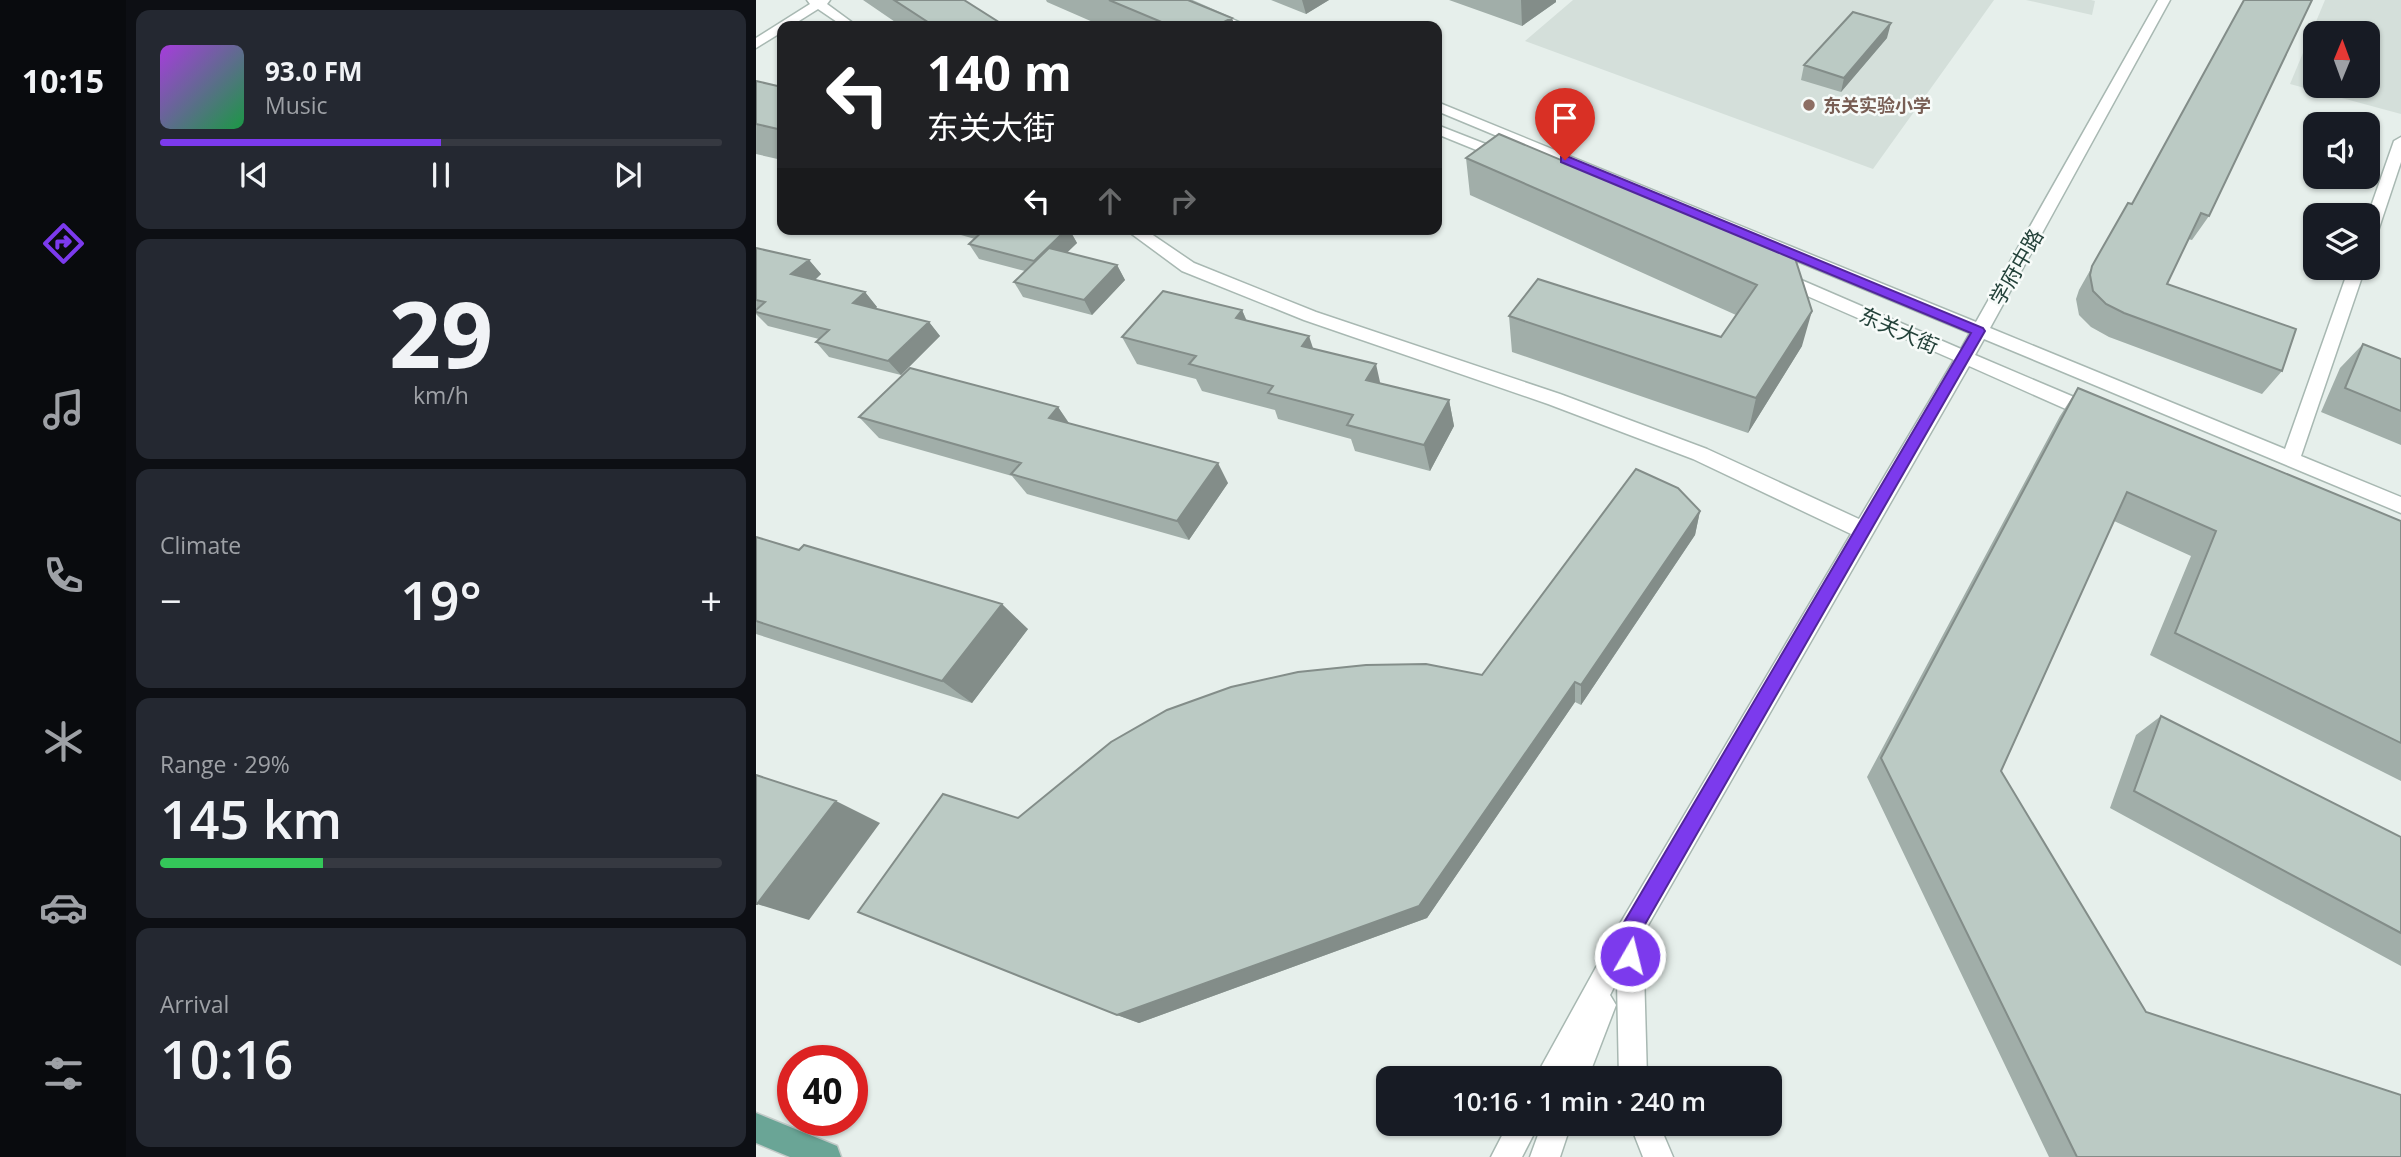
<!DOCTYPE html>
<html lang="en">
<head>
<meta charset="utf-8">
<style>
	body { margin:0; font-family:"Open Sans","Noto Sans SC",sans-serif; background:#242831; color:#f1f3f6; height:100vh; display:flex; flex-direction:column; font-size:26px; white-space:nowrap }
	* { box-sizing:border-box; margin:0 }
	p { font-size:23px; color:#9ea1a6 }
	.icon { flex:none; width:38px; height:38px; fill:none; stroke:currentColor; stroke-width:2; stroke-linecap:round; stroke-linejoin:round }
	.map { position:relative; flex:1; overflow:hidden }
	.drawer { display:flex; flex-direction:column; gap:10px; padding:10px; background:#0d0f14; width:630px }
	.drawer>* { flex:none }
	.top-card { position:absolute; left:21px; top:21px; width:665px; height:214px; border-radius:14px; box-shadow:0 2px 5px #0004; background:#202124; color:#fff; overflow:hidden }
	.needle { width:46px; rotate:1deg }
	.controls { position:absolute; left:1547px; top:21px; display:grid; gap:14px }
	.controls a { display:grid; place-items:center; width:77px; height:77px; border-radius:14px; background:#171b24; box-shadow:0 2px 5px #0004; font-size:35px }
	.speed { position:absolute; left:21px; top:1045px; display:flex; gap:14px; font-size:35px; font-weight:700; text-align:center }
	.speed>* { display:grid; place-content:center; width:91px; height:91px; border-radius:50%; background:#171b24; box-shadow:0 2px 5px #0004; line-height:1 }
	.speed .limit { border:10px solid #d22; background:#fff; color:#111 }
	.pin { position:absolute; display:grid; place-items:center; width:60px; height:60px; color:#fff; margin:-72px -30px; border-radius:50% 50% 50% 0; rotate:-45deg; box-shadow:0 0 7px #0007 }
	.pin .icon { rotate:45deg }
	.me { position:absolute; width:77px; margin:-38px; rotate:8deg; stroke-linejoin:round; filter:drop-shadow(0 0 5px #0008) }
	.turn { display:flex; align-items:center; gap:24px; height:147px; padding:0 35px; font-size:32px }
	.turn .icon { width:91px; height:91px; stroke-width:2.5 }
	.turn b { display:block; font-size:49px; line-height:60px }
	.lanes { display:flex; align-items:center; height:66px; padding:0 35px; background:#0003; justify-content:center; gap:35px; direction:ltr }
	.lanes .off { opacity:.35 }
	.big { font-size:52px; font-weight:600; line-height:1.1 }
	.drawer .widget { flex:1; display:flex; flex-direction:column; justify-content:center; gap:10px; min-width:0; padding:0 24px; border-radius:14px; background:#242831 }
	.drawer .dial { align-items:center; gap:0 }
	.dial b { font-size:91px; line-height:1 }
	.song { display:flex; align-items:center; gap:21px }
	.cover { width:84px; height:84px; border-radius:10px; background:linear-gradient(135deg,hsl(280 70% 55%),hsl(140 70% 35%)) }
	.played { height:7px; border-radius:4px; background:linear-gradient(90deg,#7c3aed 50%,#363941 50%) }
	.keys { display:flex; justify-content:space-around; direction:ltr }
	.heat { display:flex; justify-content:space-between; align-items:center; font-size:38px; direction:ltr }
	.charge { height:10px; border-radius:5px; background:linear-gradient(90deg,#34c759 29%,#363941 0) }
	.trip { position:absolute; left:620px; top:1066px; width:406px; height:70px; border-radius:14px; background:#171b24; box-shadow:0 2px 5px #0004; font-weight:600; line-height:70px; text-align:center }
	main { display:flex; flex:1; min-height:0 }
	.tabs { display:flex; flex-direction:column; width:126px; justify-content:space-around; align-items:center; background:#090b0e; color:#9ea1a6 }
	.tabs .icon { width:49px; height:49px }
	.tabs .current { color:#7c3aed }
	.tabs b { font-size:32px; color:#f1f3f6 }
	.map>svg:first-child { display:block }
	.built { fill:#d4dfda; fill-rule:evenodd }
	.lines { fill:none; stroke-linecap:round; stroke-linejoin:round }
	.minor-casing { stroke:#a8b8b2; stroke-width:3 }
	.major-casing { stroke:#c2cac8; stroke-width:3 }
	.minor { fill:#fff; fill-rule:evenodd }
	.major { fill:#6aa596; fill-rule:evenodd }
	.wall { fill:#a1aea9 }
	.shaded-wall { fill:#838d89 }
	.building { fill:#bbcac4; stroke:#838d89; stroke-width:2 }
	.route { fill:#7c3aed; stroke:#51269a; stroke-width:2 }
	.education-dot { fill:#8d6e63; stroke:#f7fbf9; stroke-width:2.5 }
	.labels { text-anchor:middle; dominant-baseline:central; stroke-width:5; stroke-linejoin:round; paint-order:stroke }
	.far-education-label { font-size:18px; font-weight:bold; fill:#785e54; stroke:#f7fbf9; text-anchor:start }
	.street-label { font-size:21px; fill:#24423a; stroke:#f7fbf9 }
</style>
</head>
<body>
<main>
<nav class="tabs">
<b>10:15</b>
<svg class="icon current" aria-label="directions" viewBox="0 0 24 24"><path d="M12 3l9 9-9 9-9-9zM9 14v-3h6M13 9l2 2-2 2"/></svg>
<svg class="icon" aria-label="music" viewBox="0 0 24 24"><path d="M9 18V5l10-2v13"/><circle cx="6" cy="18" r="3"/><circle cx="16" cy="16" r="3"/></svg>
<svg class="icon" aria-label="phone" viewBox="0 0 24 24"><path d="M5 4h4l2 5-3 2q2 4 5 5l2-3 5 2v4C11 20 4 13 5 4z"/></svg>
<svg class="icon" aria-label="climate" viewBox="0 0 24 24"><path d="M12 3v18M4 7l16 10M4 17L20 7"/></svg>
<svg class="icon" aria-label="car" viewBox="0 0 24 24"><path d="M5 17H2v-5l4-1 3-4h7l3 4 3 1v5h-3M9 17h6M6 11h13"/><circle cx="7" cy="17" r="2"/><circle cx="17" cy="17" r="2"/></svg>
<svg class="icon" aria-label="filters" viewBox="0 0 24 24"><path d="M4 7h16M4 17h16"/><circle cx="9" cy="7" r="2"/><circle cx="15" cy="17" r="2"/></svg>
</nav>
<section class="drawer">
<div class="widget">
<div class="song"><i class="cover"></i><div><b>93.0 FM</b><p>Music</p></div></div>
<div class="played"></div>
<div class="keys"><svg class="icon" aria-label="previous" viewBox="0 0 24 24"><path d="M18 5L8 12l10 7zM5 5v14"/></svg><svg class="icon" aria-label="pause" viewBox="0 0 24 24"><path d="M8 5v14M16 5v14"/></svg><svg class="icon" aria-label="next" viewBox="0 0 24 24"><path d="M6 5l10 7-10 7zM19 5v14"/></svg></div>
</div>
<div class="widget dial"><b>29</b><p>km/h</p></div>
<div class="widget"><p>Climate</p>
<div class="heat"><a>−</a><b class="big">19°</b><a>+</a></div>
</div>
<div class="widget"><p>Range · 29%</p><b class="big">145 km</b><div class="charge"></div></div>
<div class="widget"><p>Arrival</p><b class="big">10:16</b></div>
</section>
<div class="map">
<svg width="1645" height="1157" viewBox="0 0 1645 1157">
	<rect width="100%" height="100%" fill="#e6efeb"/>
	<path class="built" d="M 817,0 L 1238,0 L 1117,169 L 769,41 Z
		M 1270,0 L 1335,0 L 1339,1 L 1336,15 Z
		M 1569,0 L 1645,0 L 1645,114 L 1534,84 ZM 1559,33 L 1612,33 L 1612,86 L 1559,86 Z"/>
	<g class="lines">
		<defs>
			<path id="minor" d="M 51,0 L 74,0 L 71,4 L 101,26 L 87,26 L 62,9 L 35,26 L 26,26 L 26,32 L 0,48 L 0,38 L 54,4 Z
				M 416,0 L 433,0 L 492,26 L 476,26 Z
				M 1402,0 L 1414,0 L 1234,328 L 1529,449 L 1593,268 L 1609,268 L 1545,456 L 1645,497 L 1645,513 L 1228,339 L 1219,355 L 1344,408 L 1346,413 L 1344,418 L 1330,418 L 1213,366 L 887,934 L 891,1078 L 863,1078 L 861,981 L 854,995 L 860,1005 L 832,1078 L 779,1078 L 865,922 L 1095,534 L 937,459 L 792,404 L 548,320 L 426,271 L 369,229 L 388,229 L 438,263 L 560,312 L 804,394 L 951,449 L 1103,519 L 1198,360 L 1017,281 L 1015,277 L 1017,273 L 1029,273 L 1205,349 L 1214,333 L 681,111 L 681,102 L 1220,322 Z
				M 681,125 L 755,154 L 757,157 L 750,161 L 745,160 L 681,134 Z
				M 1645,137 L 1645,162 L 1620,237 L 1612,242 L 1612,215 L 1638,141 Z
				M 752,1124 L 783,1124 L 766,1157 L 735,1157 Z
				M 786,1124 L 815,1124 L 804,1157 L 774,1157 Z
				M 874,1124 L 903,1124 L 917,1157 L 887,1157 Z"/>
			<path id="major" d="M 0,1113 L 81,1146 L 85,1157 L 34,1157 L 0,1143 Z"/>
		</defs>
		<use href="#minor" class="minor-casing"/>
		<use href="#major" class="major-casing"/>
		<use href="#minor" class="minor"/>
		<use href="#major" class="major"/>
	</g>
	<path class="wall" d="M 107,0 L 208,0 L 249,26 L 145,26 Z
		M 290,0 L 432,0 L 479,26 L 346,26 L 291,2 Z
		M 515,0 L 573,0 L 550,14 Z
		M 693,0 L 800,0 L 800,2 L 766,26 Z
		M 1488,0 L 1453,216 L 1436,240 L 1432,239 L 1411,284 L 1526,371 L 1506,394 L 1353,337 L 1335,327 L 1323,315 L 1320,299 L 1323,290 L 1372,203 L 1376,204 Z
		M 1131,38 L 1085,92 L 1045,80 L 1048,65 Z
		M 0,81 L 26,87 L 26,160 L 0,154 Z
		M 710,158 L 1039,258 L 1046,346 L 992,433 L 756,352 L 753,316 L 965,337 L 980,315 L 714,195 Z
		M 184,229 L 313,229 L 321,243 L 310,253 L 361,265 L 369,280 L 336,315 L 267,297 L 258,282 L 269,271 L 223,259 L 213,244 L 219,239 Z
		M 0,248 L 53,260 L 65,274 L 59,280 L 109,292 L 121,307 L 119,309 L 173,322 L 184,336 L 145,375 L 73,357 L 60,342 L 63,339 L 12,326 L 0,314 Z
		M 486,310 L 491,321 L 557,349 L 624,383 L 693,400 L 698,426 L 674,471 L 599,451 L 595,439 L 522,419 L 519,410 L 446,391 L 440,379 L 381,364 L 366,337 Z
		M 1607,344 L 1645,359 L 1645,445 L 1565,412 L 1584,368 Z
		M 1322,388 L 1645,521 L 1645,781 L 1394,655 L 1435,556 L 1358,521 L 1245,771 L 1390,1012 L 1645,1157 L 1293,1157 L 1111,777 L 1304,416 Z
		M 302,407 L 313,423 L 472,483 L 433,540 L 271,494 L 256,476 L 123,438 L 103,417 Z
		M 944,511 L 939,535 L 825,705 L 819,702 L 671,918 L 383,1023 L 361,1015 L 262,818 L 726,675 Z
		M 0,537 L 272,629 L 216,703 L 0,634 Z
		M 1405,716 L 1645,837 L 1645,966 L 1354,808 L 1380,735 Z"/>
	<path class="shaded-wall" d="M 546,0 L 573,0 L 550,14 Z
		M 765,0 L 800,0 L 800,2 L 766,26 Z
		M 476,18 L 479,26 L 460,26 Z
		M 1135,23 L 1131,38 L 1085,92 L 1088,78 Z
		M 311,229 L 313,229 L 321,243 L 287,276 L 278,261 Z
		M 53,260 L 65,274 L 49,289 L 35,274 Z
		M 361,265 L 369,280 L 336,315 L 328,300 Z
		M 109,292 L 121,307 L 109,318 L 97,303 Z
		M 486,310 L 497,337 L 480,318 Z
		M 1056,311 L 1046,346 L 992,433 L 1000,398 Z
		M 173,322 L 184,336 L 145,375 L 132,361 Z
		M 553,336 L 562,363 L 546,346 Z
		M 620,364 L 626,391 L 610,380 Z
		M 693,400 L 698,426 L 674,471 L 668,445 Z
		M 302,407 L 316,428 L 293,418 Z
		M 462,463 L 472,483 L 433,540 L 421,521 Z
		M 944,511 L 939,535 L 825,705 L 825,685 Z
		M 246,604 L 272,629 L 216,703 L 186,681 Z
		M 819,682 L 819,702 L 671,918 L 383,1023 L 361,1015 Z
		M 80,801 L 124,823 L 53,920 L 1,904 Z"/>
	<path class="building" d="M 138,0 L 208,0 L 249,26 L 178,26 Z
		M 353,0 L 432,0 L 476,18 L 460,26 L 415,26 Z
		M 1488,0 L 1556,0 L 1453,216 L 1445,213 L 1411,284 L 1540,329 L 1526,371 L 1368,313 L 1350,304 L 1337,291 L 1334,275 L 1336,266 L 1372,203 L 1376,204 Z
		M 1097,12 L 1135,23 L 1088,78 L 1048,65 Z
		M 0,81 L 26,87 L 26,130 L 0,124 Z
		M 743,134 L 1039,258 L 1056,311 L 1000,398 L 753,316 L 782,279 L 965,337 L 1001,285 L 710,158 Z
		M 229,229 L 311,229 L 278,261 L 213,244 Z
		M 0,248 L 53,260 L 35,274 L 109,292 L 97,303 L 173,322 L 132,361 L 60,342 L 73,330 L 0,312 L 0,310 L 9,302 L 0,300 Z
		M 293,248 L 361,265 L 328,300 L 258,282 Z
		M 407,291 L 486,310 L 480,318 L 553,336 L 546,346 L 620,364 L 610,380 L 693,400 L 668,445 L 591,425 L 597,415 L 512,393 L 517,386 L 433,364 L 440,356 L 366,337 Z
		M 1607,344 L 1645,359 L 1645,411 L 1589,388 Z
		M 154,368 L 302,407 L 293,418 L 462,463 L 421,521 L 255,474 L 265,463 L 103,417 Z
		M 1322,388 L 1645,521 L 1645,743 L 1419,633 L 1460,531 L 1371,492 L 1245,771 L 1390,1012 L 1645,1095 L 1645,1157 L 1321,1157 L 1125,758 Z
		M 880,469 L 922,488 L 944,511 L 825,685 L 819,682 L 663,906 L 361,1015 L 102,912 L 187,794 L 262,818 L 355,742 L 411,710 L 475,687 L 542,672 L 610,665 L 670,664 L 726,675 Z
		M 0,537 L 43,550 L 48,545 L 246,604 L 186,681 L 0,621 Z
		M 1405,716 L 1645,837 L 1645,933 L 1378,791 Z
		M 0,775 L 80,801 L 1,904 L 0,904 Z"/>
	<path class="route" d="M 805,157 L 813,157 L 1227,328 L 1229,331 L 884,933 L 884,956 L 881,963 L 874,966 L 867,963 C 862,951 862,936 867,924 L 1215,333 L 805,162 Z"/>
	<circle class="education-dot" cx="1053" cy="105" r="7"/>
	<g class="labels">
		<g class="far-education-label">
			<text x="1067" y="105">东关实验小学</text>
		</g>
		<g class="street-label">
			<text transform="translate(1260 267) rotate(-60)">学府中路</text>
			<text transform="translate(1143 330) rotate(24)">东关大街</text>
		</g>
	</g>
</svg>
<div class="controls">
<a><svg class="needle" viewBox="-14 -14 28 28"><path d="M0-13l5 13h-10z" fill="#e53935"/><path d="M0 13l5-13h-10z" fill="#9ea1a6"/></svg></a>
<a><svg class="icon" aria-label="sound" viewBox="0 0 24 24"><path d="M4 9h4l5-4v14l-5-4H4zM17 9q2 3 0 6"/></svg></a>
<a><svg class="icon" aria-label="layers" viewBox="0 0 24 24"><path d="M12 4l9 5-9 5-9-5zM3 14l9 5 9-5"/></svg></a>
</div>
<div class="speed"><div class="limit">40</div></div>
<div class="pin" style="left:809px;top:160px;background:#d93025"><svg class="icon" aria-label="arrive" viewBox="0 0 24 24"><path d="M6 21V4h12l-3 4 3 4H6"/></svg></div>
<svg class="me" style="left:874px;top:956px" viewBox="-20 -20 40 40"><circle r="17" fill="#7c3aed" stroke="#fff" stroke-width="3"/><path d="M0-11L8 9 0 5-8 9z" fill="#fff"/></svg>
<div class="trip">10:16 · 1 min · 240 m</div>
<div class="top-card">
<div class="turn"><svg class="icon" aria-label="left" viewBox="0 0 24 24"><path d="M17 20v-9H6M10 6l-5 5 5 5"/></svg><div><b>140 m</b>东关大街</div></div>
<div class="lanes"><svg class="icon" aria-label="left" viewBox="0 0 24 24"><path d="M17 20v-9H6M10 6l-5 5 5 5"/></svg><svg class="icon off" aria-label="ahead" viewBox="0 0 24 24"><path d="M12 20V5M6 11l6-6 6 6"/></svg><svg class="icon off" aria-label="right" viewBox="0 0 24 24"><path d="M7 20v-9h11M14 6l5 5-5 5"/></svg></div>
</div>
</div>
</main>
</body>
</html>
